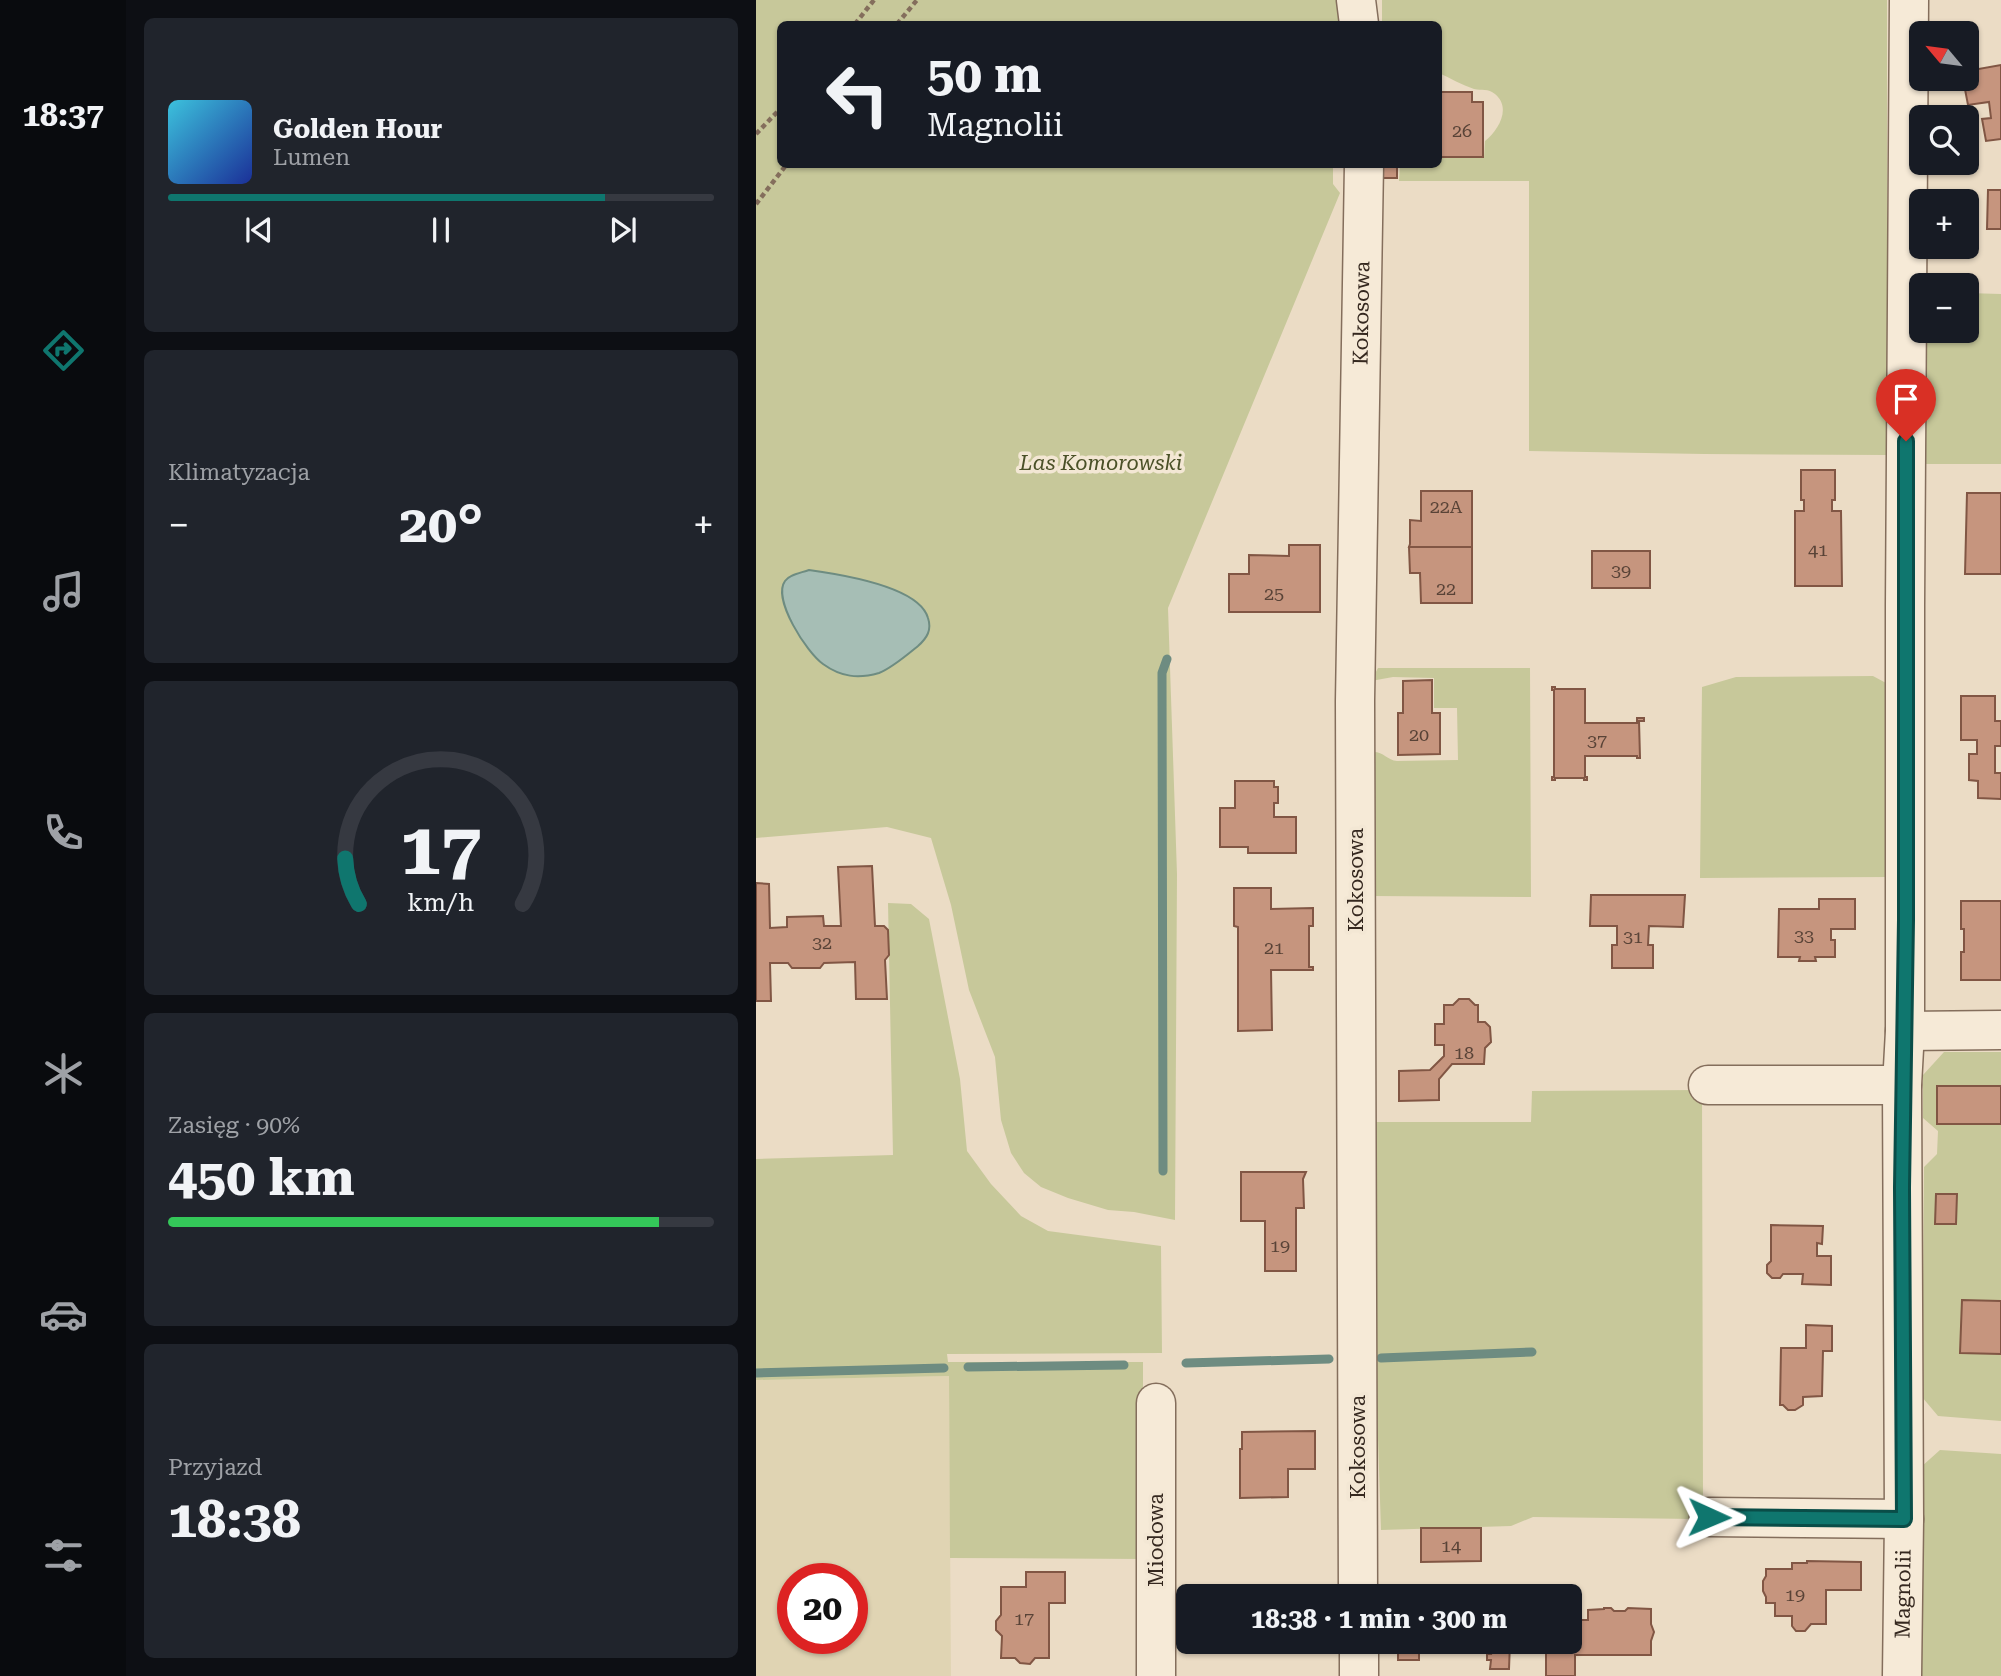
<!DOCTYPE html>
<html lang="pl">
<head>
<meta charset="utf-8">
<style>
	body { margin:0; font-family:"Roboto Serif",serif; background:#20242c; color:#f1f3f6; height:100vh; display:flex; flex-direction:column; font-size:26px; white-space:nowrap }
	* { box-sizing:border-box; margin:0 }
	p { font-size:23px; color:#9ea1a6 }
	.icon { flex:none; width:38px; height:38px; fill:none; stroke:currentColor; stroke-width:2; stroke-linecap:round; stroke-linejoin:round }
	.map { position:relative; flex:1; overflow:hidden }
	.sheet { display:flex; flex-direction:column; gap:18px; padding:18px; background:#0d0f14; width:630px }
	.sheet>* { flex:none }
	.top-card { position:absolute; left:21px; top:21px; width:665px; height:147px; border-radius:10px; box-shadow:0 2px 5px #0004; background:#171b24; color:#f1f3f6; overflow:hidden }
	.needle { width:46px; rotate:299deg }
	.controls { position:absolute; left:1153px; top:21px; display:grid; gap:14px }
	.controls a { display:grid; place-items:center; width:70px; height:70px; border-radius:10px; background:#171b24; box-shadow:0 2px 5px #0004; font-size:35px }
	.speed { position:absolute; left:21px; top:1563px; display:flex; gap:14px; font-size:35px; font-weight:700; text-align:center }
	.speed>* { display:grid; place-content:center; width:91px; height:91px; border-radius:50%; background:#171b24; box-shadow:0 2px 5px #0004; line-height:1 }
	.speed .limit { border:10px solid #d22; background:#fff; color:#111 }
	.pin { position:absolute; display:grid; place-items:center; width:60px; height:60px; color:#fff; margin:-72px -30px; border-radius:50% 50% 50% 0; rotate:-45deg; box-shadow:0 0 7px #0007 }
	.pin .icon { rotate:45deg }
	.me { position:absolute; width:77px; margin:-38px; rotate:91deg; stroke-linejoin:round; filter:drop-shadow(0 0 5px #0008) }
	.turn { display:flex; align-items:center; gap:24px; height:147px; padding:0 35px; font-size:32px }
	.turn .icon { width:91px; height:91px; stroke-width:2.5 }
	.turn b { display:block; font-size:49px; line-height:60px }
	.big { font-size:52px; font-weight:700; line-height:1.1 }
	.sheet .tile { flex:1; display:flex; flex-direction:column; justify-content:center; gap:10px; min-width:0; padding:0 24px; border-radius:10px; background:#20242c }
	.sheet .dial { align-items:center; gap:0 }
	.dial svg { height:182px; overflow:visible; fill:none; stroke:#363941; stroke-width:7; stroke-linecap:round; text-anchor:middle }
	.dial text { fill:#f1f3f6; stroke:none }
	.song { display:flex; align-items:center; gap:21px }
	.cover { width:84px; height:84px; border-radius:10px; background:linear-gradient(135deg,hsl(190 70% 55%),hsl(230 70% 35%)) }
	.played { height:7px; border-radius:4px; background:linear-gradient(90deg,#0f766e 80%,#363941 80%) }
	.keys { display:flex; justify-content:space-around; direction:ltr }
	.heat { display:flex; justify-content:space-between; align-items:center; font-size:38px; direction:ltr }
	.charge { height:10px; border-radius:5px; background:linear-gradient(90deg,#34c759 90%,#363941 0) }
	.trip { position:absolute; left:420px; top:1584px; width:406px; height:70px; border-radius:10px; background:#171b24; box-shadow:0 2px 5px #0004; font-weight:700; line-height:70px; text-align:center }
	main { display:flex; flex:1; min-height:0 }
	.tab-bar { display:flex; flex-direction:column; width:126px; justify-content:space-around; align-items:center; background:#090b0e; color:#9ea1a6 }
	.tab-bar .icon { width:49px; height:49px }
	.tab-bar .active { color:#0f766e }
	.tab-bar b { font-size:32px; color:#f1f3f6 }
	.map>svg:first-child { display:block }
	.farmland { fill:#e0d4b3; fill-rule:evenodd }
	.green { fill:#c7c89a }
	.water { fill:#a6beb5; stroke:#6e8c81; stroke-width:2 }
	.lines { fill:none; stroke-linecap:round; stroke-linejoin:round }
	.stream { stroke:#6e8c81; stroke-width:9 }
	.building { fill:#c6957e; stroke:#815644; stroke-width:2 }
	.minor-casing { stroke:#846e5c; stroke-width:41 }
	.path { stroke:#846e5c; stroke-width:4.5; stroke-dasharray:5 3.5; stroke-linecap:butt }
	.minor { stroke:#f6ead7; stroke-width:38 }
	.route-casing { stroke:#0a4d48; stroke-width:18 }
	.route { stroke:#0f766e; stroke-width:12 }
	.labels { text-anchor:middle; dominant-baseline:central; stroke-width:7; stroke-linejoin:round; paint-order:stroke }
	.number-label { font-size:18px; fill:#594337 }
	.street-label { font-size:21px; fill:#35281f; stroke:#f3e7d4 }
	.park-label { font-size:21px; font-style:italic; fill:#4a5027; stroke:#f3e7d4 }
</style>
</head>
<body>
<main>
<nav class="tab-bar">
<b>18:37</b>
<svg class="icon active" aria-label="directions" viewBox="0 0 24 24"><path d="M12 3l9 9-9 9-9-9zM9 14v-3h6M13 9l2 2-2 2"/></svg>
<svg class="icon" aria-label="music" viewBox="0 0 24 24"><path d="M9 18V5l10-2v13"/><circle cx="6" cy="18" r="3"/><circle cx="16" cy="16" r="3"/></svg>
<svg class="icon" aria-label="phone" viewBox="0 0 24 24"><path d="M5 4h4l2 5-3 2q2 4 5 5l2-3 5 2v4C11 20 4 13 5 4z"/></svg>
<svg class="icon" aria-label="climate" viewBox="0 0 24 24"><path d="M12 3v18M4 7l16 10M4 17L20 7"/></svg>
<svg class="icon" aria-label="car" viewBox="0 0 24 24"><path d="M5 17H2v-5l4-1 3-4h7l3 4 3 1v5h-3M9 17h6M6 11h13"/><circle cx="7" cy="17" r="2"/><circle cx="17" cy="17" r="2"/></svg>
<svg class="icon" aria-label="filters" viewBox="0 0 24 24"><path d="M4 7h16M4 17h16"/><circle cx="9" cy="7" r="2"/><circle cx="15" cy="17" r="2"/></svg>
</nav>
<section class="sheet">
<div class="tile">
<div class="song"><i class="cover"></i><div><b>Golden Hour</b><p>Lumen</p></div></div>
<div class="played"></div>
<div class="keys"><svg class="icon" aria-label="previous" viewBox="0 0 24 24"><path d="M18 5L8 12l10 7zM5 5v14"/></svg><svg class="icon" aria-label="pause" viewBox="0 0 24 24"><path d="M8 5v14M16 5v14"/></svg><svg class="icon" aria-label="next" viewBox="0 0 24 24"><path d="M6 5l10 7-10 7zM19 5v14"/></svg></div>
</div>
<div class="tile"><p>Klimatyzacja</p>
<div class="heat"><a>−</a><b class="big">20°</b><a>+</a></div>
</div>
<div class="tile dial"><svg viewBox="0 0 100 80">
<path d="M14 69A42 42 0 1 1 86 69"/>
<path d="M14 69A42 42 0 0 1 8 49" stroke="#0f766e"/>
<text x="50" y="56" font-size="32" font-weight="700">17</text>
<text x="50" y="72" font-size="11">km/h</text>
</svg></div>
<div class="tile"><p>Zasięg · 90%</p><b class="big">450 km</b><div class="charge"></div></div>
<div class="tile"><p>Przyjazd</p><b class="big">18:38</b></div>
</section>
<div class="map">
<svg width="1245" height="1676" viewBox="0 0 1245 1676">
	<rect width="100%" height="100%" fill="#ebdcc5"/>
	<path class="farmland" d="M 193,1376 L 195,1676 L 0,1676 L 0,1380 ZM 37,1578 L 96,1578 L 96,1638 L 37,1638 Z"/>
	<path class="green" d="M 0,0 L 586,0 L 586,24 L 24,24 L 24,164 L 577,165 L 577,184 L 584,193 L 412,608 L 421,874 L 419,1220 L 378,1212 L 352,1210 L 312,1198 L 285,1187 L 268,1173 L 255,1153 L 245,1120 L 239,1057 L 213,990 L 195,905 L 175,838 L 131,827 L 0,838 Z
		M 626,0 L 1131,0 L 1131,455 L 948,454 L 773,451 L 773,181 L 643,181 L 644,165 L 682,164 L 683,158 L 728,158 L 729,141 C 742,131 756,108 739,94 C 732,88 726,91 718,89 C 706,85 694,78 683,73 L 682,24 L 626,24 Z
		M 1211,293 L 1245,294 L 1245,464 L 1166,464 L 1167,331 L 1211,331 Z
		M 622,668 L 774,668 L 775,897 L 616,896 L 616,752 C 627,751 631,760 641,761 L 702,760 L 701,708 L 678,708 L 678,678 L 637,677 L 615,681 Z
		M 1117,676 L 1130,683 L 1133,877 L 944,878 L 946,687 L 980,677 Z
		M 132,903 L 155,904 L 173,919 L 204,1079 L 211,1151 L 235,1184 L 265,1216 L 292,1231 L 405,1246 L 406,1353 L 191,1354 L 192,1362 L 387,1362 L 387,1559 L 194,1558 L 193,1376 L 0,1380 L 0,1159 L 137,1155 Z
		M 1188,1052 L 1245,1052 L 1245,1421 L 1182,1416 L 1166,1397 L 1168,1167 L 1181,1154 L 1182,1131 L 1167,1118 L 1167,1075 Z
		M 946,1090 L 947,1495 L 941,1519 L 777,1517 L 755,1526 L 625,1530 L 619,1347 L 618,1122 L 775,1122 L 776,1091 Z
		M 1184,1450 L 1245,1454 L 1245,1676 L 1164,1676 L 1165,1467 Z"/>
	<path class="water" d="M 53,570 C 82,574 163,586 172,618 C 176,630 171,638 162,646 C 151,655 136,668 123,673 C 102,679 85,677 67,664 C 51,653 16,599 29,581 C 34,574 45,573 53,570 Z"/>
	<g class="lines">
		<path class="stream" d="M 407,1171 L 406,673 L 411,659
			M 625,1358 L 776,1352
			M 430,1363 L 573,1359
			M 212,1367 L 368,1365
			M 0,1373 L 188,1368"/>
	</g>
	<path class="building" d="M 1245,65 L 1245,139 L 1230,141 L 1226,119 L 1235,118 L 1233,102 L 1212,105 L 1207,79 L 1211,79 L 1211,71 Z
		M 682,92 L 716,92 L 716,102 L 727,102 L 727,157 L 682,157 L 685,120 L 682,120 Z
		M 627,164 L 641,164 L 641,178 L 627,178 Z
		M 1232,190 L 1245,190 L 1245,229 L 1231,229 Z
		M 1045,470 L 1079,470 L 1079,500 L 1076,500 L 1076,511 L 1085,511 L 1086,586 L 1039,586 L 1039,511 L 1048,511 L 1048,500 L 1045,500 Z
		M 665,491 L 716,491 L 716,547 L 653,547 L 654,544 L 654,520 L 665,521 Z
		M 1211,493 L 1245,493 L 1245,574 L 1209,574 Z
		M 533,545 L 564,545 L 564,612 L 473,612 L 473,574 L 493,574 L 493,555 L 533,556 Z
		M 653,547 L 716,547 L 716,603 L 665,603 L 664,573 L 654,573 Z
		M 836,551 L 894,551 L 894,588 L 836,588 Z
		M 676,680 L 676,713 L 684,713 L 684,754 L 642,755 L 642,713 L 647,713 L 647,681 Z
		M 796,687 L 799,687 L 799,689 L 829,689 L 829,723 L 881,723 L 881,718 L 888,718 L 888,721 L 883,721 L 884,758 L 881,758 L 881,756 L 829,756 L 829,777 L 831,777 L 831,780 L 828,780 L 828,778 L 799,778 L 799,780 L 796,780 L 796,777 L 798,777 L 798,690 L 796,690 Z
		M 1205,696 L 1239,696 L 1239,721 L 1245,721 L 1245,746 L 1239,746 L 1239,773 L 1245,773 L 1245,799 L 1222,798 L 1222,781 L 1213,780 L 1213,754 L 1221,754 L 1221,740 L 1205,740 Z
		M 479,781 L 518,781 L 518,787 L 522,787 L 522,803 L 518,803 L 518,817 L 540,817 L 540,853 L 492,853 L 492,847 L 464,847 L 464,808 L 479,808 Z
		M 116,866 L 119,926 L 128,926 L 132,930 L 133,955 L 129,960 L 131,999 L 100,999 L 99,962 L 68,963 L 64,968 L 36,968 L 32,963 L 14,963 L 15,1001 L 0,1001 L 0,883 L 13,884 L 14,928 L 31,927 L 31,917 L 67,916 L 68,926 L 85,926 L 82,867 Z
		M 478,888 L 515,888 L 515,909 L 557,908 L 557,926 L 553,926 L 553,967 L 557,967 L 557,970 L 515,970 L 516,1030 L 482,1031 L 482,927 L 478,926 Z
		M 835,895 L 929,895 L 927,927 L 893,926 L 892,945 L 897,945 L 897,968 L 856,968 L 856,945 L 861,945 L 861,926 L 834,926 Z
		M 1063,899 L 1099,899 L 1099,929 L 1075,929 L 1075,940 L 1079,940 L 1079,957 L 1059,957 L 1060,961 L 1043,961 L 1044,957 L 1022,957 L 1023,909 L 1063,909 Z
		M 1205,901 L 1245,901 L 1245,980 L 1205,980 L 1205,952 L 1208,952 L 1208,929 L 1205,929 Z
		M 703,999 L 713,999 L 719,1005 L 722,1005 L 722,1022 L 729,1022 L 734,1027 L 735,1042 L 729,1048 L 728,1064 L 696,1064 L 683,1079 L 683,1100 L 643,1101 L 643,1071 L 674,1070 L 688,1056 L 688,1045 L 679,1045 L 679,1024 L 688,1024 L 688,1005 L 697,1005 Z
		M 1181,1086 L 1245,1086 L 1245,1124 L 1181,1124 Z
		M 485,1172 L 550,1172 L 547,1179 L 548,1208 L 540,1208 L 540,1271 L 509,1271 L 509,1221 L 485,1221 Z
		M 1180,1194 L 1201,1194 L 1200,1224 L 1179,1224 Z
		M 1015,1225 L 1067,1226 L 1066,1244 L 1061,1243 L 1061,1256 L 1075,1256 L 1075,1285 L 1046,1284 L 1047,1274 L 1027,1274 L 1024,1278 L 1016,1278 L 1011,1273 L 1011,1265 L 1015,1261 Z
		M 1206,1300 L 1245,1301 L 1245,1354 L 1204,1353 Z
		M 1050,1325 L 1076,1326 L 1076,1351 L 1067,1351 L 1066,1396 L 1047,1397 L 1047,1405 L 1039,1410 L 1032,1410 L 1027,1405 L 1024,1405 L 1025,1348 L 1050,1348 Z
		M 559,1431 L 559,1469 L 532,1469 L 532,1497 L 484,1498 L 484,1449 L 486,1449 L 486,1432 Z
		M 665,1528 L 725,1528 L 725,1561 L 665,1562 Z
		M 1051,1561 L 1105,1562 L 1105,1590 L 1070,1590 L 1070,1624 L 1055,1624 L 1049,1631 L 1040,1631 L 1036,1626 L 1036,1616 L 1019,1616 L 1019,1603 L 1010,1603 L 1010,1597 L 1007,1591 L 1007,1581 L 1010,1576 L 1010,1569 L 1036,1569 L 1036,1563 L 1051,1563 Z
		M 270,1572 L 309,1572 L 309,1603 L 293,1603 L 293,1658 L 279,1658 L 274,1664 L 264,1663 L 259,1658 L 245,1658 L 246,1636 L 240,1630 L 240,1621 L 245,1615 L 245,1587 L 270,1587 Z
		M 848,1608 L 855,1608 L 858,1611 L 869,1611 L 872,1608 L 895,1609 L 895,1624 L 898,1632 L 895,1641 L 895,1655 L 819,1655 L 819,1676 L 790,1676 L 790,1642 L 814,1642 L 814,1616 L 818,1616 L 818,1620 L 832,1620 L 832,1610 L 848,1609 Z
		M 479,1642 L 516,1642 L 513,1652 Z
		M 642,1642 L 663,1642 L 663,1660 L 642,1660 Z
		M 733,1642 L 754,1642 L 753,1669 L 734,1669 L 735,1660 L 731,1660 L 731,1654 L 735,1654 Z"/>
	<g class="lines">
		<defs>
			<g id="minor">
				<path d="M 600,0 L 603,24"/>
				<path d="M 1149,1031 L 1245,1030"/>
				<path d="M 952,1085 L 1146,1085"/>
				<path d="M 400,1403 L 400,1676"/>
				<path d="M 953,1517 L 1148,1519"/>
				<path id="s1" d="M 602,1596 L 599,701 L 608,164"/>
				<path d="M 603,1642 L 603,1676"/>
				<path id="s2" d="M 1146,1676 L 1148,1519 L 1146,1085 L 1149,1031 L 1149,606 L 1153,0"/>
			</g>
		</defs>
		<use href="#minor" class="minor-casing"/>
		<path class="path" d="M 99,24 L 118,0
			M 141,24 L 161,0
			M 0,134 L 24,109
			M 0,204 L 31,164"/>
		<use href="#minor" class="minor"/>
	</g>
	<g class="lines">
		<defs>
			<path id="route" d="M 953,1517 L 1148,1519 L 1146,1188 L 1150,920 L 1150,441"/>
		</defs>
		<use href="#route" class="route-casing"/>
		<use href="#route" class="route"/>
	</g>
	<g class="labels">
		<g class="number-label">
			<text x="706" y="130">26</text>
			<text x="690" y="506">22A</text>
			<text x="1062" y="549">41</text>
			<text x="865" y="570">39</text>
			<text x="690" y="588">22</text>
			<text x="518" y="593">25</text>
			<text x="663" y="734">20</text>
			<text x="841" y="740">37</text>
			<text x="1048" y="935">33</text>
			<text x="877" y="936">31</text>
			<text x="66" y="942">32</text>
			<text x="518" y="947">21</text>
			<text x="708" y="1052">18</text>
			<text x="524" y="1245">19</text>
			<text x="695" y="1545">14</text>
			<text x="1039" y="1594">19</text>
			<text x="268" y="1618">17</text>
		</g>
		<g class="street-label">
			<text stroke="none"><textPath href="#s1" startOffset="1283">Kokosowa</textPath></text>
			<text transform="translate(600 880) rotate(-90)">Kokosowa</text>
			<text transform="translate(602 1447) rotate(-90)">Kokosowa</text>
			<text transform="translate(400 1540) rotate(-90)">Miodowa</text>
			<text stroke="none"><textPath href="#s2" startOffset="82">Magnolii</textPath></text>
		</g>
		<g class="park-label">
			<text x="345" y="463">Las Komorowski</text>
		</g>
	</g>
</svg>
<div class="controls">
<a><svg class="needle" viewBox="-14 -14 28 28"><path d="M0-13l5 13h-10z" fill="#e53935"/><path d="M0 13l5-13h-10z" fill="#9ea1a6"/></svg></a>
<a><svg class="icon" aria-label="search" viewBox="0 0 24 24"><circle cx="10" cy="10" r="6"/><path d="M15 15l6 6"/></svg></a>
<a>+</a>
<a>−</a>
</div>
<div class="speed"><div class="limit">20</div></div>
<div class="pin" style="left:1150px;top:441px;background:#d93025"><svg class="icon" aria-label="arrive" viewBox="0 0 24 24"><path d="M6 21V4h12l-3 4 3 4H6"/></svg></div>
<svg class="me" style="left:953px;top:1517px" viewBox="-20 -20 40 40"><path d="M0-17L14 15 0 8-14 15z" fill="#0f766e" stroke="#fff" stroke-width="4"/></svg>
<div class="trip">18:38 · 1 min · 300 m</div>
<div class="top-card">
<div class="turn"><svg class="icon" aria-label="left" viewBox="0 0 24 24"><path d="M17 20v-9H6M10 6l-5 5 5 5"/></svg><div><b>50 m</b>Magnolii</div></div>
</div>
</div>
</main>
</body>
</html>
